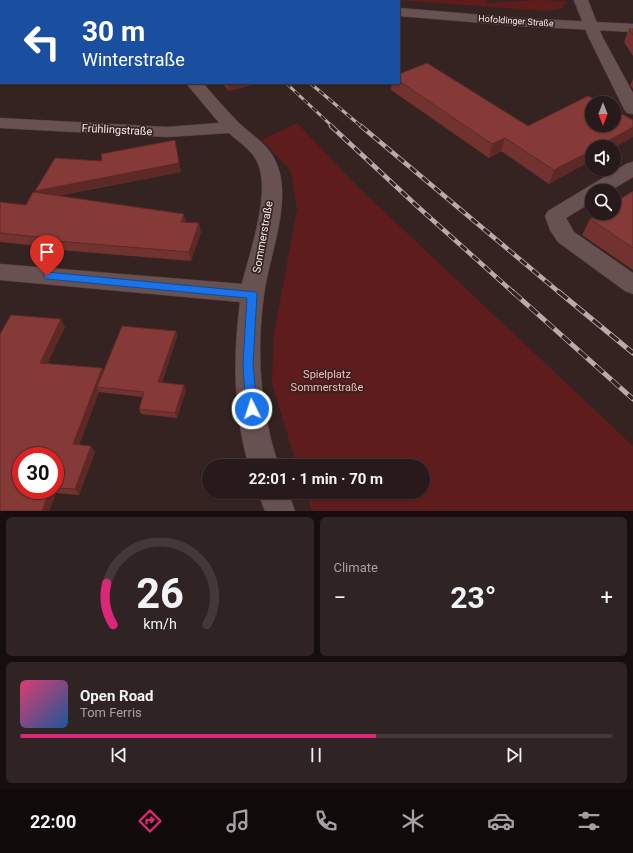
<!DOCTYPE html>
<html lang="en">
<head>
<meta charset="utf-8">
<style>
	body { margin:0; font-family:Roboto,sans-serif; background:#302323; color:#f1f3f6; height:100vh; display:flex; flex-direction:column; font-size:15px; white-space:nowrap }
	* { box-sizing:border-box; margin:0 }
	p { font-size:13px; color:#a5a1a2 }
	.icon { flex:none; width:22px; height:22px; fill:none; stroke:currentColor; stroke-width:2; stroke-linecap:round; stroke-linejoin:round }
	.map { position:relative; height:511px; overflow:hidden }
	.side { display:flex; flex-direction:column; gap:6px; padding:6px; background:#160e0e; flex:1 }
	.side>* { flex:none }
	.guide { position:absolute; left:0px; top:0px; width:400px; height:84px; box-shadow:0 1px 3px #0004,0 0 0 1px #443839; background:#1a4fa0; color:#fff; overflow:hidden }
	.needle { width:26px; rotate:180deg }
	.tools { position:absolute; left:585px; top:96px; display:grid; gap:8px }
	.tools a { display:grid; place-items:center; width:36px; height:36px; border-radius:50%; background:#281a1a; box-shadow:0 1px 3px #0004,0 0 0 1px #443839; font-size:20px }
	.speed { position:absolute; left:12px; top:447px; display:flex; gap:8px; font-size:20px; font-weight:700; text-align:center }
	.speed>* { display:grid; place-content:center; width:52px; height:52px; border-radius:50%; background:#281a1a; box-shadow:0 1px 3px #0004,0 0 0 1px #443839; line-height:1 }
	.speed .limit { border:6px solid #d22; background:#fff; color:#111 }
	.pin { position:absolute; display:grid; place-items:center; width:34px; height:34px; color:#fff; margin:-41px -17px; border-radius:50% 50% 50% 0; rotate:-45deg; box-shadow:0 0 4px #0007 }
	.pin .icon { rotate:45deg }
	.me { position:absolute; width:44px; margin:-22px; rotate:356deg; stroke-linejoin:round; filter:drop-shadow(0 0 3px #0008) }
	.turn { display:flex; align-items:center; gap:14px; height:84px; padding:0 16px; font-size:18px }
	.turn .icon { width:52px; height:52px; stroke-width:2.5 }
	.turn b { display:block; font-size:28px; line-height:34px }
	.big { font-size:30px; font-weight:700; line-height:1.1 }
	.side .card { flex:1; display:flex; flex-direction:column; justify-content:center; gap:6px; min-width:0; padding:0 14px; border-radius:6px; background:#302323 }
	.side .dial { align-items:center; gap:0 }
	.dial svg { height:104px; overflow:visible; fill:none; stroke:#443839; stroke-width:7; stroke-linecap:round; text-anchor:middle }
	.dial text { fill:#f1f3f6; stroke:none }
	.song { display:flex; align-items:center; gap:12px }
	.cover { width:48px; height:48px; border-radius:6px; background:linear-gradient(135deg,hsl(340 70% 55%),hsl(210 70% 35%)) }
	.played { height:4px; border-radius:2px; background:linear-gradient(90deg,#db2777 60%,#443839 60%) }
	.keys { display:flex; justify-content:space-around; direction:ltr }
	.heat { display:flex; justify-content:space-between; align-items:center; font-size:22px; direction:ltr }
	.side .tiles { flex:1; display:grid; gap:6px; grid-template-columns:1fr 1fr }
	.card:last-child { grid-column:span 2 }
	.trip { position:absolute; left:202px; top:459px; width:228px; height:40px; border-radius:20px; background:#281a1a; box-shadow:0 1px 3px #0004,0 0 0 1px #443839; font-weight:700; line-height:40px; text-align:center }
	.tabs { display:flex; height:64px; justify-content:space-around; align-items:center; background:#100a0a; color:#a5a1a2 }
	.tabs .icon { width:28px; height:28px }
	.tabs .selected { color:#db2777 }
	.tabs b { font-size:18px; color:#f1f3f6 }
	.map>svg:first-child { display:block }
	.green { fill:#5e1d1c }
	.lines { fill:none; stroke-linecap:round; stroke-linejoin:round }
	.street-casing { stroke:#514140; stroke-width:1 }
	.secondary-casing { stroke:#514140; stroke-width:1 }
	.street { fill:#675251; fill-rule:evenodd }
	.secondary { fill:#675251; fill-rule:evenodd }
	.rail-far2-casing { stroke:#baabaa; stroke-width:3 }
	.rail-far1-casing { stroke:#baabaa; stroke-width:4.5 }
	.rail-casing { stroke:#baabaa; stroke-width:5 }
	.rail-far2 { stroke:#352322; stroke-width:2; stroke-dasharray:6; stroke-linecap:butt }
	.rail-far1 { stroke:#352322; stroke-width:3; stroke-dasharray:8; stroke-linecap:butt }
	.rail { stroke:#352322; stroke-width:3.5; stroke-dasharray:11; stroke-linecap:butt }
	.wall { fill:#72322f; fill-rule:evenodd }
	.shaded-wall { fill:#5d2926 }
	.building { fill:#853a37; stroke:#5d2926 }
	.route { fill:#1a73e8; stroke:#114b97 }
	.labels { text-anchor:middle; dominant-baseline:central; stroke-width:3.5; stroke-linejoin:round; paint-order:stroke }
	.far-street-label { font-size:9px; fill:#f7eae9; stroke:#352322 }
	.street-label { font-size:11px; fill:#f7eae9; stroke:#352322 }
	.park-label { font-size:11px; fill:#ffbab4; stroke:#352322 }
</style>
</head>
<body>
<div class="map">
<svg width="633" height="511" viewBox="0 0 633 511">
	<rect width="100%" height="100%" fill="#352322"/>
	<path class="green" d="M 398,0 L 485,0 L 487,3 L 539,0 L 566,1 L 563,8 L 547,11 Z
		M 297,123 L 358,187 L 633,446 L 633,511 L 312,511 L 306,492 L 423,492 L 423,466 L 297,466 L 272,383 L 274,334 L 297,209 L 291,171 L 262,140 Z"/>
	<g class="lines">
		<defs>
			<path id="street" d="M 574,0 L 588,0 L 602,36 L 633,93 L 633,114 L 627,113 L 624,109 L 588,36 Z
				M 186,83 L 203,83 C 215,97 227,111 240,124 C 251,134 267,144 274,158 C 295,197 269,254 264,295 C 256,352 260,411 279,466 L 249,466 C 233,412 233,357 240,302 L 0,280 L 0,264 L 242,284 C 249,253 274,187 255,158 C 249,148 237,141 229,133 L 167,137 L 0,128 L 0,118 L 167,127 L 219,123 Z
				M 633,162 L 633,177 L 610,191 L 592,191 L 592,202 L 566,218 L 574,232 L 633,273 L 633,294 L 625,291 L 558,242 L 550,230 L 545,216 L 548,211 L 626,164 Z
				M 258,492 L 288,492 L 295,511 L 265,511 Z"/>
			<path id="secondary" d="M 267,0 L 290,0 L 291,1 L 268,1 Z
				M 399,8 L 519,18 L 633,24 L 633,32 L 519,26 L 399,16 Z"/>
		</defs>
		<use href="#street" class="street-casing"/>
		<use href="#secondary" class="secondary-casing"/>
		<use href="#street" class="street"/>
		<use href="#secondary" class="secondary"/>
		<defs>
			<path id="rail-far2" d="M 215,0 L 217,1
				M 286,83 L 333,127
				M 310,83 L 362,127"/>
			<path id="rail-far1" d="M 331,126 L 417,206 L 514,293
				M 361,126 L 560,293"/>
			<path id="rail" d="M 513,292 L 633,399
				M 559,292 L 633,353"/>
		</defs>
		<use href="#rail-far2" class="rail-far2-casing"/>
		<use href="#rail-far1" class="rail-far1-casing"/>
		<use href="#rail" class="rail-casing"/>
		<use href="#rail-far2" class="rail-far2"/>
		<use href="#rail-far1" class="rail-far1"/>
		<use href="#rail" class="rail"/>
	</g>
	<path class="wall" d="M 629,29 L 633,29 L 633,56 L 624,42 Z
		M 399,74 L 528,126 L 592,147 L 592,160 L 549,184 L 501,151 L 489,158 L 391,90 L 392,83 L 399,83 Z
		M 633,79 L 633,89 L 630,85 Z
		M 222,83 L 259,83 L 229,91 Z
		M 181,172 L 57,196 L 186,222 L 201,232 L 191,261 L 60,250 L 60,248 L 0,242 L 0,202 L 26,205 L 36,193 Z
		M 633,191 L 633,270 L 582,235 L 590,219 Z
		M 65,327 L 47,364 L 102,368 L 104,370 L 176,331 L 177,336 L 162,383 L 184,385 L 186,390 L 177,418 L 141,414 L 139,409 L 143,397 L 99,392 L 79,445 L 95,452 L 79,495 L 56,493 L 49,511 L 0,511 L 0,334 ZM 55,456 L 55,490 L 21,490 Z"/>
	<path class="shaded-wall" d="M 228,83 L 259,83 L 229,91 Z
		M 633,127 L 633,137 L 614,148 L 614,147 L 597,147 Z
		M 505,138 L 501,151 L 489,158 L 492,144 Z
		M 175,140 L 181,172 L 38,199 L 35,191 Z
		M 592,150 L 592,160 L 549,184 L 554,170 Z
		M 184,214 L 186,223 L 181,222 Z
		M 199,223 L 201,232 L 191,261 L 189,252 Z
		M 61,319 L 65,327 L 44,370 L 40,363 Z
		M 176,331 L 177,336 L 160,387 L 158,382 Z
		M 102,368 L 106,375 L 97,387 L 99,392 L 77,450 L 73,444 Z
		M 184,385 L 186,390 L 177,418 L 175,413 Z
		M 91,446 L 95,452 L 79,495 L 75,489 Z
		M 50,490 L 54,490 L 56,493 L 49,511 L 42,511 Z"/>
	<path class="building" d="M 629,29 L 633,29 L 633,35 Z
		M 427,63 L 528,126 L 588,96 L 602,103 L 592,103 L 592,125 L 614,125 L 614,110 L 633,120 L 633,127 L 597,147 L 592,147 L 592,150 L 554,170 L 505,138 L 492,144 L 399,81 L 399,74 Z
		M 175,140 L 179,163 L 35,191 L 55,158 L 102,161 L 101,154 Z
		M 633,191 L 633,248 L 590,219 L 599,213 L 614,213 L 614,203 Z
		M 33,192 L 184,214 L 181,222 L 199,223 L 189,252 L 56,241 L 58,239 L 0,233 L 0,202 L 26,205 Z
		M 11,315 L 61,319 L 40,363 L 102,368 L 73,444 L 91,446 L 75,489 L 55,488 L 55,456 L 21,456 L 21,490 L 50,490 L 42,511 L 0,511 L 0,334 Z
		M 122,326 L 176,331 L 158,382 L 184,385 L 175,413 L 139,409 L 144,392 L 97,387 Z"/>
	<path class="route" d="M 47,272 L 256,292 L 257,294 L 253,363 L 257,409 L 255,412 L 252,414 L 248,412 L 246,409 L 243,363 L 247,298 L 47,279 L 43,276 Z"/>
	<g class="labels">
		<g class="far-street-label">
			<text transform="translate(516 21) rotate(4)">Hofoldinger Straße</text>
		</g>
		<g class="street-label">
			<text transform="translate(117 130) rotate(3)">Frühlingstraße</text>
			<text transform="translate(263 237) rotate(-80)">Sommerstraße</text>
		</g>
		<g class="park-label">
			<text x="327" y="374">Spielplatz<tspan x="327" dy="13">Sommerstraße</tspan></text>
		</g>
	</g>
</svg>
<div class="tools">
<a><svg class="needle" viewBox="-14 -14 28 28"><path d="M0-13l5 13h-10z" fill="#e53935"/><path d="M0 13l5-13h-10z" fill="#a5a1a2"/></svg></a>
<a><svg class="icon" aria-label="sound" viewBox="0 0 24 24"><path d="M4 9h4l5-4v14l-5-4H4zM17 9q2 3 0 6"/></svg></a>
<a><svg class="icon" aria-label="search" viewBox="0 0 24 24"><circle cx="10" cy="10" r="6"/><path d="M15 15l6 6"/></svg></a>
</div>
<div class="speed"><div class="limit">30</div></div>
<div class="pin" style="left:47px;top:276px;background:#d93025"><svg class="icon" aria-label="arrive" viewBox="0 0 24 24"><path d="M6 21V4h12l-3 4 3 4H6"/></svg></div>
<svg class="me" style="left:252px;top:409px" viewBox="-20 -20 40 40"><circle r="17" fill="#1a73e8" stroke="#fff" stroke-width="3"/><path d="M0-11L8 9 0 5-8 9z" fill="#fff"/></svg>
<div class="trip">22:01 · 1 min · 70 m</div>
<div class="guide">
<div class="turn"><svg class="icon" aria-label="left" viewBox="0 0 24 24"><path d="M17 20v-9H6M10 6l-5 5 5 5"/></svg><div><b>30 m</b>Winterstraße</div></div>
</div>
</div>
<section class="side">
<div class="tiles">
<div class="card dial"><svg viewBox="0 0 100 80">
<path d="M14 69A42 42 0 1 1 86 69"/>
<path d="M14 69A42 42 0 0 1 9 37" stroke="#db2777"/>
<text x="50" y="56" font-size="32" font-weight="700">26</text>
<text x="50" y="72" font-size="11">km/h</text>
</svg></div>
<div class="card"><p>Climate</p>
<div class="heat"><a>−</a><b class="big">23°</b><a>+</a></div>
</div>
<div class="card">
<div class="song"><i class="cover"></i><div><b>Open Road</b><p>Tom Ferris</p></div></div>
<div class="played"></div>
<div class="keys"><svg class="icon" aria-label="previous" viewBox="0 0 24 24"><path d="M18 5L8 12l10 7zM5 5v14"/></svg><svg class="icon" aria-label="pause" viewBox="0 0 24 24"><path d="M8 5v14M16 5v14"/></svg><svg class="icon" aria-label="next" viewBox="0 0 24 24"><path d="M6 5l10 7-10 7zM19 5v14"/></svg></div>
</div>
</div>
</section>
<nav class="tabs">
<b>22:00</b>
<svg class="icon selected" aria-label="directions" viewBox="0 0 24 24"><path d="M12 3l9 9-9 9-9-9zM9 14v-3h6M13 9l2 2-2 2"/></svg>
<svg class="icon" aria-label="music" viewBox="0 0 24 24"><path d="M9 18V5l10-2v13"/><circle cx="6" cy="18" r="3"/><circle cx="16" cy="16" r="3"/></svg>
<svg class="icon" aria-label="phone" viewBox="0 0 24 24"><path d="M5 4h4l2 5-3 2q2 4 5 5l2-3 5 2v4C11 20 4 13 5 4z"/></svg>
<svg class="icon" aria-label="climate" viewBox="0 0 24 24"><path d="M12 3v18M4 7l16 10M4 17L20 7"/></svg>
<svg class="icon" aria-label="car" viewBox="0 0 24 24"><path d="M5 17H2v-5l4-1 3-4h7l3 4 3 1v5h-3M9 17h6M6 11h13"/><circle cx="7" cy="17" r="2"/><circle cx="17" cy="17" r="2"/></svg>
<svg class="icon" aria-label="filters" viewBox="0 0 24 24"><path d="M4 7h16M4 17h16"/><circle cx="9" cy="7" r="2"/><circle cx="15" cy="17" r="2"/></svg>
</nav>
</body>
</html>
